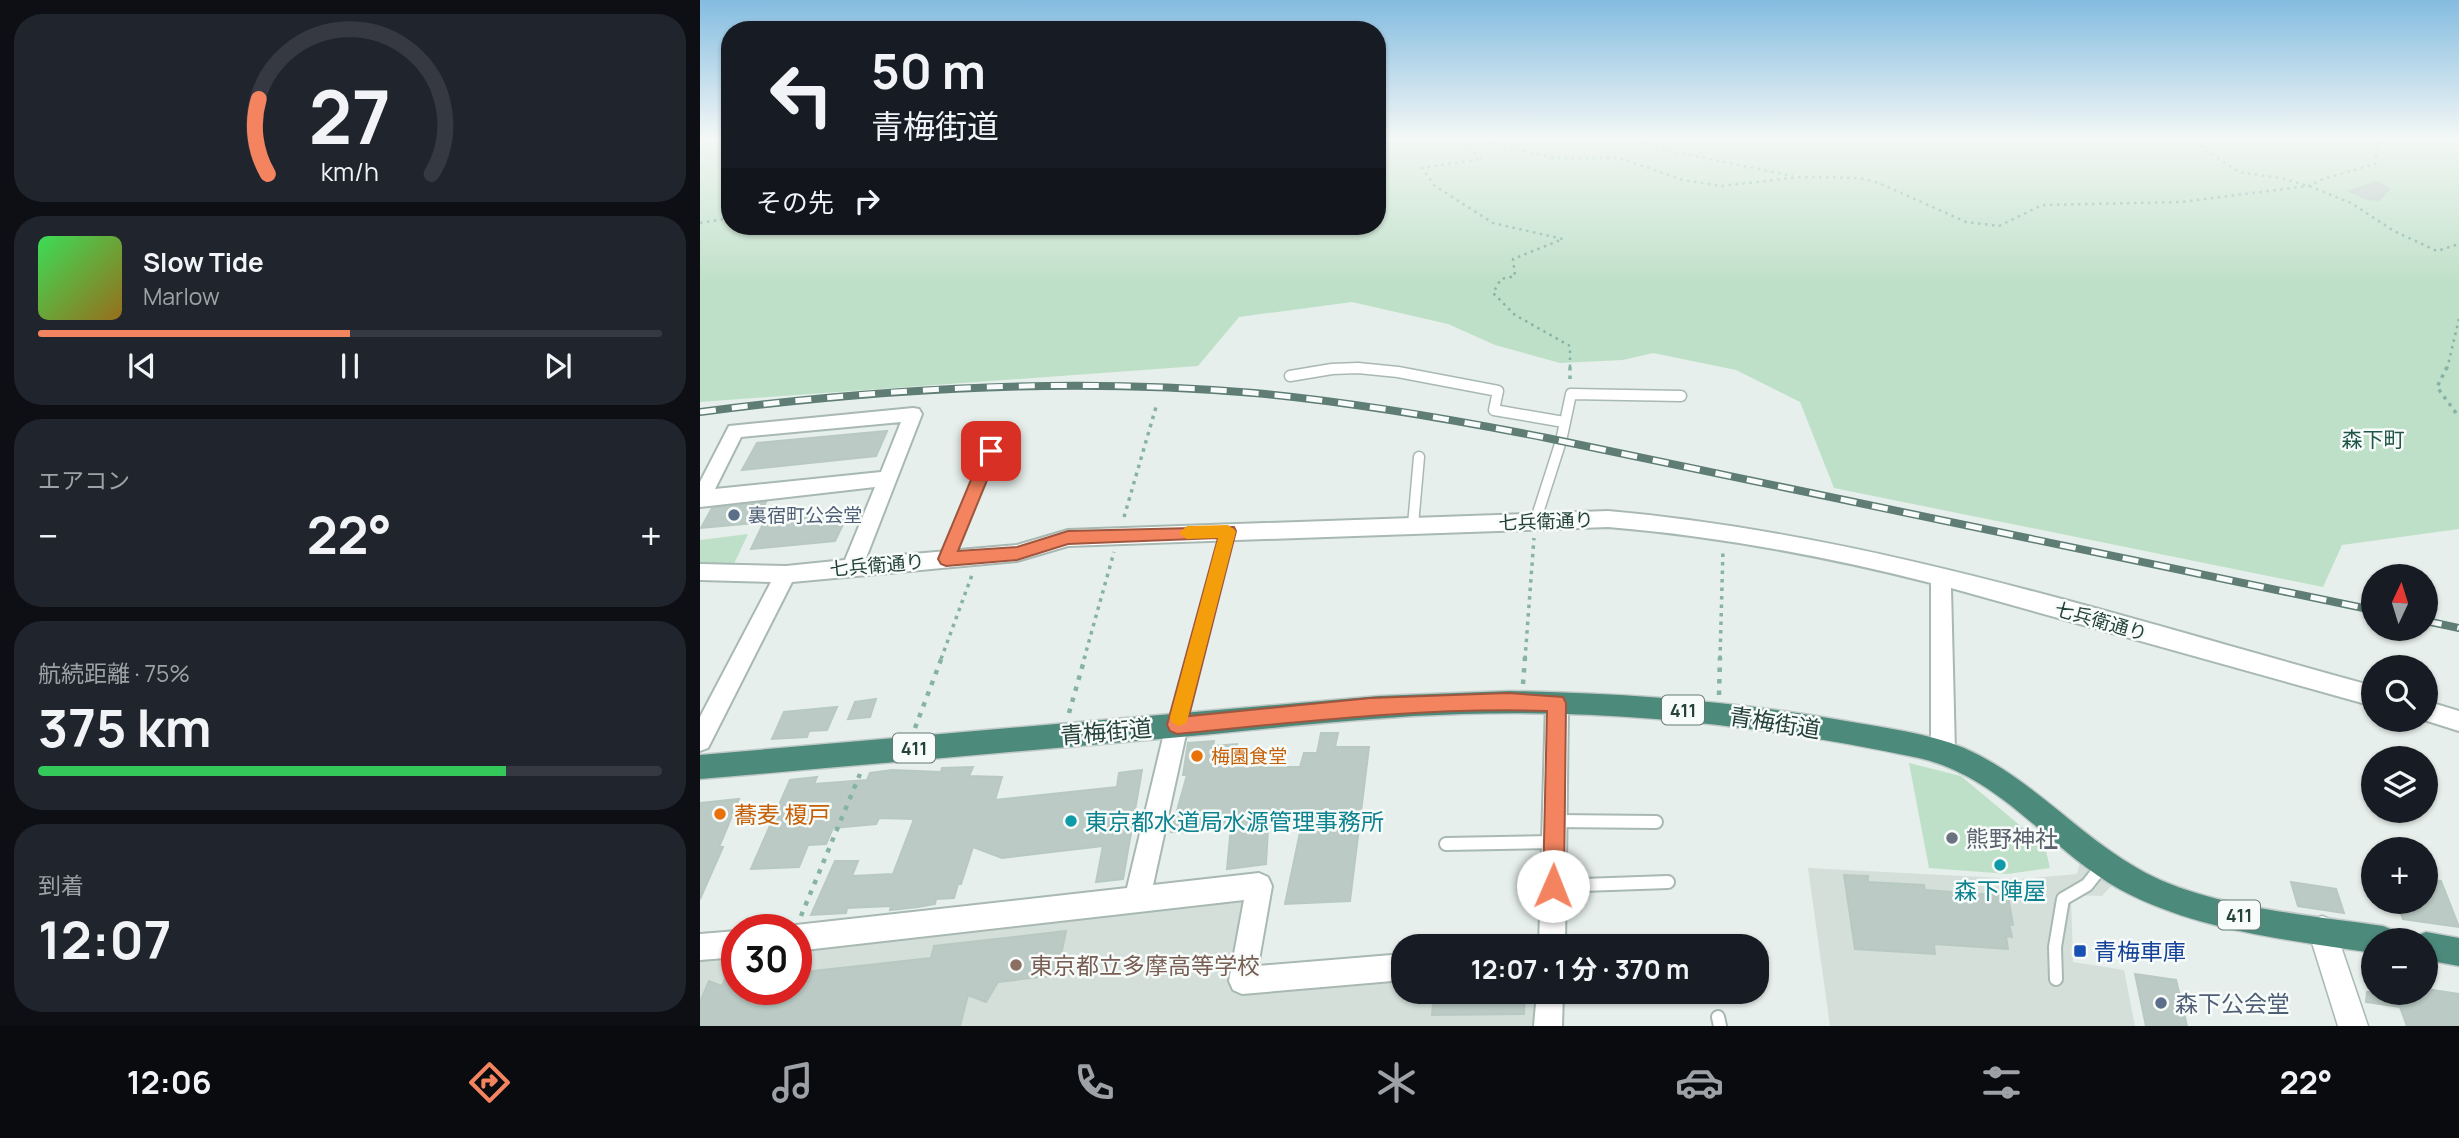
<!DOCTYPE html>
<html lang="ja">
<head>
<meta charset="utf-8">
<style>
	body { margin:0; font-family:Manrope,"Noto Sans JP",sans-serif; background:#20242c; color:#f1f3f6; height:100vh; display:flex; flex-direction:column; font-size:26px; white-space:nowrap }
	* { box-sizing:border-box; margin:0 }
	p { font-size:23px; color:#9ea1a6 }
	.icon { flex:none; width:38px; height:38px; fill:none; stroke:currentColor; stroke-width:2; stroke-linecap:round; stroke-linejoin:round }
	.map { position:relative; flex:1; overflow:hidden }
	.sheet { display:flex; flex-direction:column; gap:14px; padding:14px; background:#0d0f14; width:700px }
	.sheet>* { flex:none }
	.guide { position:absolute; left:21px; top:21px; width:665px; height:214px; border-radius:28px; box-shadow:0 2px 5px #0004; background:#171b24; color:#f1f3f6; overflow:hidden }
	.needle { width:46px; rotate:4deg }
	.buttons { position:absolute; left:1661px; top:564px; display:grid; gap:14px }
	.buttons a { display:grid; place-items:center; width:77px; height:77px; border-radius:50%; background:#171b24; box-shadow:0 2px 5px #0004; font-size:35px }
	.speed { position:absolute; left:21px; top:914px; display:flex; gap:14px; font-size:35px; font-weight:700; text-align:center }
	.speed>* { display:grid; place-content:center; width:91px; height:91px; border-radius:50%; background:#171b24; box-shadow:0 2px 5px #0004; line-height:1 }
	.speed .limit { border:10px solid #d22; background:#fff; color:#111 }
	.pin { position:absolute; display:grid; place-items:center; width:60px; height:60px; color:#fff; margin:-30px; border-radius:14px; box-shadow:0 4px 10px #0006 }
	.me { position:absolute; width:77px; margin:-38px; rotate:1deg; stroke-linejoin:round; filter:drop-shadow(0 0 5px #0008) }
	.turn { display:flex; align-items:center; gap:24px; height:147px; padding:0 35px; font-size:32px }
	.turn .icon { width:91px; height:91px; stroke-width:2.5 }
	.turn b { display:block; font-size:49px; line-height:60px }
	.then { display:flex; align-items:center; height:66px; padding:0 35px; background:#0003; gap:14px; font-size:26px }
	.big { font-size:52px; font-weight:700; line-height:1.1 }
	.sheet .widget { flex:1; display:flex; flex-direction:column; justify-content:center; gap:10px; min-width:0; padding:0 24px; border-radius:28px; background:#20242c }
	.sheet .dial { align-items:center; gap:0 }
	.dial svg { height:182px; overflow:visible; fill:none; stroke:#363941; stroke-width:7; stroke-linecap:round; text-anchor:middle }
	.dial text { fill:#f1f3f6; stroke:none }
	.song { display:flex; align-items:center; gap:21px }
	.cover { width:84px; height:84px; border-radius:10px; background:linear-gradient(135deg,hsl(130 70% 55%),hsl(40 70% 35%)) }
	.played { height:7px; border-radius:4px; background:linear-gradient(90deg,#f4845f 50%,#363941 50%) }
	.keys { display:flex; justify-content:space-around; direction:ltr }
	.heat { display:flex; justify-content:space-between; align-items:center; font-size:38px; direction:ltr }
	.charge { height:10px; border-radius:5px; background:linear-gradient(90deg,#34c759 75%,#363941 0) }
	.trip { position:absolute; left:691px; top:934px; width:378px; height:70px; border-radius:28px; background:#171b24; box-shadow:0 2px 5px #0004; font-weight:700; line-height:70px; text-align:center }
	.menu { display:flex; height:112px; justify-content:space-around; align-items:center; background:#090b0e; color:#9ea1a6 }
	.menu .icon { width:49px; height:49px }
	.menu .current { color:#f4845f }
	.menu b { font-size:32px; color:#f1f3f6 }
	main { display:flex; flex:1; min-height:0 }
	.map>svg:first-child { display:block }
	.built { fill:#d4dfda }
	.green { fill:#bfe0c8 }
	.building { fill:#bbcac4; stroke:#b8c9c2; stroke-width:2 }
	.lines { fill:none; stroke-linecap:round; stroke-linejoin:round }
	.service-far2-casing { stroke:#a8b8b2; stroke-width:10 }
	.service-far1-casing { stroke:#a8b8b2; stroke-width:13 }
	.service-casing { stroke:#a8b8b2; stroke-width:16 }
	.minor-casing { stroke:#a8b8b2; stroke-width:4 }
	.tertiary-casing { stroke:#a8b8b2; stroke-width:3 }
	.trunk-casing { stroke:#c2cac8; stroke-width:3 }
	.path-far2 { stroke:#86b3a5; stroke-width:2.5; stroke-dasharray:2.5 4.5; stroke-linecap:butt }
	.path-far1 { stroke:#86b3a5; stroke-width:3.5; stroke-dasharray:3.5 5; stroke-linecap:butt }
	.path { stroke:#86b3a5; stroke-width:4.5; stroke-dasharray:4.5 7; stroke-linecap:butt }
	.service-far2 { stroke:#fff; stroke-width:8 }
	.service-far1 { stroke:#fff; stroke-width:10 }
	.service { stroke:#fff; stroke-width:12 }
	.minor { fill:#fff; fill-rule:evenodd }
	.tertiary { fill:#fff; fill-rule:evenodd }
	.trunk { fill:#4c8a7c; fill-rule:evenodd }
	.rail-casing { stroke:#5f7d75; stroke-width:8 }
	.rail { stroke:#f7fbf9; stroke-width:5; stroke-dasharray:16; stroke-linecap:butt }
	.route { fill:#f4845f; stroke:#9f563e; stroke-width:2 }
	.slow { fill:#f59e0b }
	.service-dot { fill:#5c6f8a; stroke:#f7fbf9; stroke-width:2.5 }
	.food-dot { fill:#e8710a; stroke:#f7fbf9; stroke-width:2.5 }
	.culture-dot { fill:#0f9aa8; stroke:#f7fbf9; stroke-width:2.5 }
	.worship-dot { fill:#6b7280; stroke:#f7fbf9; stroke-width:2.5 }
	.transit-dot { fill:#1a4fb4; stroke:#f7fbf9; stroke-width:2.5 }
	.education-dot { fill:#8d6e63; stroke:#f7fbf9; stroke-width:2.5 }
	.labels { text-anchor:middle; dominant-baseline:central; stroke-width:5; stroke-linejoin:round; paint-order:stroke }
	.shield { fill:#f7fbf9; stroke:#637a73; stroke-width:2 }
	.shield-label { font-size:18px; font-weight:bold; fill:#24423a }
	.service-label { font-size:19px; fill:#4e5e75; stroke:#f7fbf9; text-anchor:start }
	.street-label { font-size:19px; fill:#24423a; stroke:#f7fbf9 }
	.food-label { font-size:19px; fill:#c56008; stroke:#f7fbf9; text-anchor:start }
	.neighbourhood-label { font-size:21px; fill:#1f5548; stroke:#f7fbf9 }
	.near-street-label { font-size:23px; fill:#24423a; stroke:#f7fbf9 }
	.near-food-label { font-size:23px; fill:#c56008; stroke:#f7fbf9; text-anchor:start }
	.near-culture-label { font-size:23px; fill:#0d838f; stroke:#f7fbf9; text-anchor:start }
	.near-worship-label { font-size:23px; fill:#5b616d; stroke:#f7fbf9; text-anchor:start }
	.near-transit-label { font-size:23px; fill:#164399; stroke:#f7fbf9; text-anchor:start }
	.near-education-label { font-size:23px; fill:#785e54; stroke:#f7fbf9; text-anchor:start }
	.near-service-label { font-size:23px; fill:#4e5e75; stroke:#f7fbf9; text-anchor:start }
</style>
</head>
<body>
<main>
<section class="sheet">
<div class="widget dial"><svg viewBox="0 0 100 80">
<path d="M14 69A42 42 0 1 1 86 69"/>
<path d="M14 69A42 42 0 0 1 10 36" stroke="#f4845f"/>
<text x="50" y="56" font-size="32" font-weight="700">27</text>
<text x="50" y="72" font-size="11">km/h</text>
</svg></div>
<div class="widget">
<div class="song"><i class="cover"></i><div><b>Slow Tide</b><p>Marlow</p></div></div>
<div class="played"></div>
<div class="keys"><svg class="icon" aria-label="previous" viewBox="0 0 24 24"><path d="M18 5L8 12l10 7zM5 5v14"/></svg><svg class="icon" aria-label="pause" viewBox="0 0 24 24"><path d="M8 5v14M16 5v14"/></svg><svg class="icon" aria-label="next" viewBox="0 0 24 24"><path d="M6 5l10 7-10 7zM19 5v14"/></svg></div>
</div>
<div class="widget"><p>エアコン</p>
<div class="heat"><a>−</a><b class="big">22°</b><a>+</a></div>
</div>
<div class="widget"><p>航続距離 · 75%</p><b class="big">375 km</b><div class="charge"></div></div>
<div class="widget"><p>到着</p><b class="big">12:07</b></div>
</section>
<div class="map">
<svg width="1759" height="1026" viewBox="0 0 1759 1026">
	<rect width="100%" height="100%" fill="#e6efeb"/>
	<path class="built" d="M 1380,862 L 1415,882 L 1402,896 L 1371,895 L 1373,962 L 1424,970 L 1435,1026 L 1130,1026 L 1108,868 L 1321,879 L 1377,874 Z
		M 543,895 L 548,904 L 532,989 L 703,976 L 704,992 L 840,992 L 838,1026 L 0,1026 L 0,955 L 37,951 L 37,989 L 96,989 L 96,945 Z"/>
	<path class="green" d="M 0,140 L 30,140 L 30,226 L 677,226 L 677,140 L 1759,140 L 1759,529 L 1642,545 L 1623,587 L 1134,488 L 1100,402 L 1036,370 L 953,353 L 923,360 L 860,363 L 795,345 L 748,324 L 652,302 L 539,317 L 498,366 L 0,402 Z
		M 48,534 L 33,566 L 0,564 L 0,540 Z
		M 1209,763 L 1261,776 L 1329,833 L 1346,851 L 1350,868 L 1308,874 L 1229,868 Z"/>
	<path class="building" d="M 1676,182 L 1689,189 L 1679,200 L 1668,199 L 1649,191 Z
		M 187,431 L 176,456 L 42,470 L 57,443 Z
		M 66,502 L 55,523 L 1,528 L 12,508 Z
		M 148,514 L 135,541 L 51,549 L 64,522 Z
		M 176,699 L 170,717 L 148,719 L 155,702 Z
		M 137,707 L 127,730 L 109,731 L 107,737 L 72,739 L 84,712 Z
		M 621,733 L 638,733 L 635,747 L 669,747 L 650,901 L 585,904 L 604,813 L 569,811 L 566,864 L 527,869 L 531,826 L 503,825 L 500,833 L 471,832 L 487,775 L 483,775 L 488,743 L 514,741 L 513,746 L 537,744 L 534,762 L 559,762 L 558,767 L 600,767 L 604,753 L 617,753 Z
		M 273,767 L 269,776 L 302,777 L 295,800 L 417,787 L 419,773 L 442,770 L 423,879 L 396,882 L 403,846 L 302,858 L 273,847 L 261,884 L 258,884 L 254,898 L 236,899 L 235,904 L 218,907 L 190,910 L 191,906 L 147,908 L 146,913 L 111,915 L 135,861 L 158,861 L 152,876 L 193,874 L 214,819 L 179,818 L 176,824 L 133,828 L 126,844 L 108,845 L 99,867 L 51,869 L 90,780 L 117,777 L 114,784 L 167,780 L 170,773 L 192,770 L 241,772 L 242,768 Z
		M 39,799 L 19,847 L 23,847 L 0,899 L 0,803 Z
		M 1144,875 L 1168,876 L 1168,882 L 1224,885 L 1225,890 L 1308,896 L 1313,925 L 1309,924 L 1312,937 L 1306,936 L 1308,949 L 1234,944 L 1235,954 L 1155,949 Z
		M 1726,878 L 1741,881 L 1759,927 L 1703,919 L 1696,901 L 1726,901 Z
		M 1591,882 L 1636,889 L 1644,913 L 1598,906 Z
		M 366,931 L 357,975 L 298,982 L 286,1002 L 268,995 L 260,1026 L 0,1026 L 0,1002 L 9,981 L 22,986 L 34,960 L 37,960 L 37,989 L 96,989 L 96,973 L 231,958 L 234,946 Z
		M 1435,974 L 1476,980 L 1487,1026 L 1446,1026 Z
		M 1726,989 L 1759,994 L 1759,1026 L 1707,1026 L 1700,1007 L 1666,1002 L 1667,992 L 1726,992 Z
		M 734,992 L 825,992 L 824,1014 L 732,1015 Z"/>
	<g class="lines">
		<defs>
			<path id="service-far2" d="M 631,369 L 671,369"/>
			<path id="service-far1" d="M 590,376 L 632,369 L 658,368 L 698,372 L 798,391 L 794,410 L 864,422
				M 835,522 L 861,441 L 871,394 L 981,396
				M 713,525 L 719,457
				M 246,559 L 300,429
				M 494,659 L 528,531"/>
			<path id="service" d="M 477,723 L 495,657
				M 855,821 L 956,822
				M 746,844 L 854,842
				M 854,886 L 968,882
				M 1356,979 L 1355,947 L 1363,899 L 1387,885 L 1402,866
				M 1018,1017 L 1020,1026"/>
			<path id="minor" d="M 213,408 L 219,409 L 222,414 L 166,558 L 317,545 L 368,530 L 908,511 C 1170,534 1420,617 1673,686 L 1673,706 L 1251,588 L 1255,752 L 1251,760 L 1243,763 L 1235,760 L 1231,752 L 1231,583 C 1124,556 1018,536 908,527 L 368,546 L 317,561 L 92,582 L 8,748 L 0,751 L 0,717 L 71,582 L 0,580 L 0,564 L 86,566 L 145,560 L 175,487 L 0,507 L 0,482 L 29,426 ZM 201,422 L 181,472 L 15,489 L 41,437 Z
				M 857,693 L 865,696 L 868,703 L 865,947 L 839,947 L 846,703 L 849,696 Z
				M 1726,701 L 1759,711 L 1759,731 L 1721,719 L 1726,719 Z
				M 477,715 L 485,718 L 488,725 L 453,885 L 559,873 L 568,877 L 572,886 L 558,966 L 704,954 L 704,980 L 542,994 L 533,990 L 529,981 L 544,900 L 96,951 L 96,929 L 87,929 L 96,925 L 427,888 L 466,725 L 469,718 Z
				M 37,931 L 37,957 L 0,960 L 0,934 Z
				M 837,992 L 863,992 L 862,1026 L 834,1026 Z"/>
			<path id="tertiary" d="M 1622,916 L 1632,920 L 1668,1026 L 1638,1026 L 1608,930 L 1612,920 Z"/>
			<path id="trunk" d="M 810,691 C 923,693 1035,701 1146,721 C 1185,728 1228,733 1264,748 C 1330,777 1376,833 1437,868 C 1503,907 1608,915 1683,926 L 1693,930 L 1697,940 L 1673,940 L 1673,953 C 1589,940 1498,931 1421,890 C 1350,851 1302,777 1219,758 C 1070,726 915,709 762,714 C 660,717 560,730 459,739 C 306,752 153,766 0,779 L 0,755 L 679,696 Z
				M 1726,932 L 1759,938 L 1759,966 L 1726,960 L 1726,940 L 1714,940 L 1716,936 Z"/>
		</defs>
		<use href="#service-far2" class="service-far2-casing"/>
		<use href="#service-far1" class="service-far1-casing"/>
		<use href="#service" class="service-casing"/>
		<use href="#minor" class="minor-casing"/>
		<use href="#tertiary" class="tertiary-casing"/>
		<use href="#trunk" class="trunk-casing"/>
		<path class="path-far2" d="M 677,140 L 680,140
			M 757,140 L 782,159 L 722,168 L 735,186 L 793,223 L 863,239 L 813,259 L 815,276 L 801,279 L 793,293 L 815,315 L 870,346 L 870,369
			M 783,140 L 853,158 L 919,158 L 983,180 L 1021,186 L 1100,177 L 1158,178 L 1179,183 L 1266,222 L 1299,226 L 1342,205 L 1481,202 L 1609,186 L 1623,179 L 1675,164 L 1678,140
			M 935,140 L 975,152 L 1093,176
			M 1496,140 L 1505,150 L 1539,172 L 1580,178 L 1609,186 L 1651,203 L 1694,231 L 1737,251 L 1759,244
			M 0,223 L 30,218
			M 1747,369 L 1759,319"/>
		<path class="path-far1" d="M 870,367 L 870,379
			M 1747,367 L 1737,387 L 1759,417
			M 424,517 L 456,407
			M 241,659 L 272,575
			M 384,659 L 414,552
			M 825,659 L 834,538
			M 1020,659 L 1023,549"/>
		<path class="path" d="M 823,684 L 825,657
			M 1019,695 L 1020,657
			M 369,713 L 385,657
			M 215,728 L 242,657
			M 101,916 L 160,774"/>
		<use href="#service-far2" class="service-far2"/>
		<use href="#service-far1" class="service-far1"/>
		<use href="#service" class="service"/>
		<use href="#minor" class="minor"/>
		<use href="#tertiary" class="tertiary"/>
		<use href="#trunk" class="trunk"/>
		<defs>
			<path id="rail" d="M 0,412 C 184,388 369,377 554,393 C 653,402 750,419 847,438 L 1673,610
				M 1726,621 L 1759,628"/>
		</defs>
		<use href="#rail" class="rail-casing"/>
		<use href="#rail" class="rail"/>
	</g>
	<linearGradient id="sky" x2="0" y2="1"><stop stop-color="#84bce0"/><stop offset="0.49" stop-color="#f4f8f6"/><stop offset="1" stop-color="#f4f8f6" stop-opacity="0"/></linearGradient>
	<rect width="1759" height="283" fill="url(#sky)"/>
	<path class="route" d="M 291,445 L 299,451 L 258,551 L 317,547 L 368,531 L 534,527 L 536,531 L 489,716 L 671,698 L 808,693 L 863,697 L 866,703 L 864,886 L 860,894 L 853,897 L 846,894 L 843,886 L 847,711 C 723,707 600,722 477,734 L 470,731 L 467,725 L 518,538 L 368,544 L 317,560 L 246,566 L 241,564 L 238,559 L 283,451 Z"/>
	<path class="slow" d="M 528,525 L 536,531 L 488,717 L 486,723 L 479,726 L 472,723 L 470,717 L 518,538 L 487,539 L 479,533 L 487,526 Z"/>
	<g class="service-dot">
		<circle cx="34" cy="515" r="7"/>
		<circle cx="1461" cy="1003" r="7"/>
	</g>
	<g class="food-dot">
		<circle cx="497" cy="756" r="7"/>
		<circle cx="20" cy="814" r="7"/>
	</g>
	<g class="culture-dot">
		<circle cx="371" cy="821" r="7"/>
		<circle cx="1300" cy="865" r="7"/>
	</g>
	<circle class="worship-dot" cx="1252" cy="838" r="7"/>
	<rect class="transit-dot" x="1373" y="944" width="14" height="14" rx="3.5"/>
	<circle class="education-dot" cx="316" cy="965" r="7"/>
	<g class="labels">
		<g class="shield">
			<rect x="962" y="695.5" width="42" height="29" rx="5"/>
			<rect x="193" y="733.5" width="42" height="29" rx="5"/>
			<rect x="1518" y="900.5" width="42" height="29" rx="5"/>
		</g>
		<g class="shield-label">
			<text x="983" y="710">411</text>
			<text x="214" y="748">411</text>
			<text x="1539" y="915">411</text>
		</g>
		<g class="service-label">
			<text x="48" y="515">裏宿町公会堂</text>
		</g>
		<g class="street-label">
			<text transform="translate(846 521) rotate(-2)">七兵衛通り</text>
			<text transform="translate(177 565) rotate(-5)">七兵衛通り</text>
			<text transform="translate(1401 621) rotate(16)">七兵衛通り</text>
		</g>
		<g class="food-label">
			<text x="511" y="756">梅園食堂</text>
		</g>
		<g class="neighbourhood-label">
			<text x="1673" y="439">森下町</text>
		</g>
		<g class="near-street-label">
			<text transform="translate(1075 722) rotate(9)">青梅街道</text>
			<text transform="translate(406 731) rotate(-5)">青梅街道</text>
		</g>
		<g class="near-food-label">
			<text x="34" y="814">蕎麦 榎戸</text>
		</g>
		<g class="near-culture-label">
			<text x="385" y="821">東京都水道局水源管理事務所</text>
			<text x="1300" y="890" text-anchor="middle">森下陣屋</text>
		</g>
		<g class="near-worship-label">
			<text x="1266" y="838">熊野神社</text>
		</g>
		<g class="near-transit-label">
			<text x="1394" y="951">青梅車庫</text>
		</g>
		<g class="near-education-label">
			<text x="330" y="965">東京都立多摩高等学校</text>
		</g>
		<g class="near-service-label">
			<text x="1475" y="1003">森下公会堂</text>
		</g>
	</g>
</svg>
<div class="buttons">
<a><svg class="needle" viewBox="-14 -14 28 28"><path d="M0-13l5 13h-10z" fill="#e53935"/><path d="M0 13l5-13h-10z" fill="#9ea1a6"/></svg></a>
<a><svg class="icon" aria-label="search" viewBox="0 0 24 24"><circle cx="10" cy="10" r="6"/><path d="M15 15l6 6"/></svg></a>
<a><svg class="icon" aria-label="layers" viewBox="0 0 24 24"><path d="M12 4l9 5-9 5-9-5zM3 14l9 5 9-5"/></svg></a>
<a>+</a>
<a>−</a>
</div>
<div class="speed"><div class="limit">30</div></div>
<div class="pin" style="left:291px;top:451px;background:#d93025"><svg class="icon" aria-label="arrive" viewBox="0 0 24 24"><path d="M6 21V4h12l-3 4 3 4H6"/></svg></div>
<svg class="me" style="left:853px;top:886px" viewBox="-20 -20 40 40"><circle r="19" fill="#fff"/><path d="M0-13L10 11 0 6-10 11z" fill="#f4845f"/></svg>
<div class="trip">12:07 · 1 分 · 370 m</div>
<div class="guide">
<div class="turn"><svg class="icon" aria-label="left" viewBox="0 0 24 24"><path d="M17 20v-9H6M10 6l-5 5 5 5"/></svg><div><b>50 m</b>青梅街道</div></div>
<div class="then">その先<svg class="icon" aria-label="right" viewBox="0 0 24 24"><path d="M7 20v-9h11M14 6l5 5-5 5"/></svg></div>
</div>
</div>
</main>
<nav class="menu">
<b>12:06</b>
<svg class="icon current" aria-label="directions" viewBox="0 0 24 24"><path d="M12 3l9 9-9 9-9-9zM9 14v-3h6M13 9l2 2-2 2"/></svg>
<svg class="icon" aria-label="music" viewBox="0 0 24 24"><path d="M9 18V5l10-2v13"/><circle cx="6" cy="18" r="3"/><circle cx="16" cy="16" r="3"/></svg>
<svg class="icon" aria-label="phone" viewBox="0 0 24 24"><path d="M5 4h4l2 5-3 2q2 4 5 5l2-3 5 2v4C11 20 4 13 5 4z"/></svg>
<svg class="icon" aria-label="climate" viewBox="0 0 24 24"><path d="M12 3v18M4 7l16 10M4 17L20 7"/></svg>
<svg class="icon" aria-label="car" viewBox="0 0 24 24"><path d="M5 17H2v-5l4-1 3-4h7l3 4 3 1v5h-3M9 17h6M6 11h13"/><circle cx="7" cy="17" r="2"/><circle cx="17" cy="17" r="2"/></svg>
<svg class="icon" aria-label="filters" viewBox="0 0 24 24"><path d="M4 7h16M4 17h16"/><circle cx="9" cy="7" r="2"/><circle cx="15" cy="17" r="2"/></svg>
<b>22°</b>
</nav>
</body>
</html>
